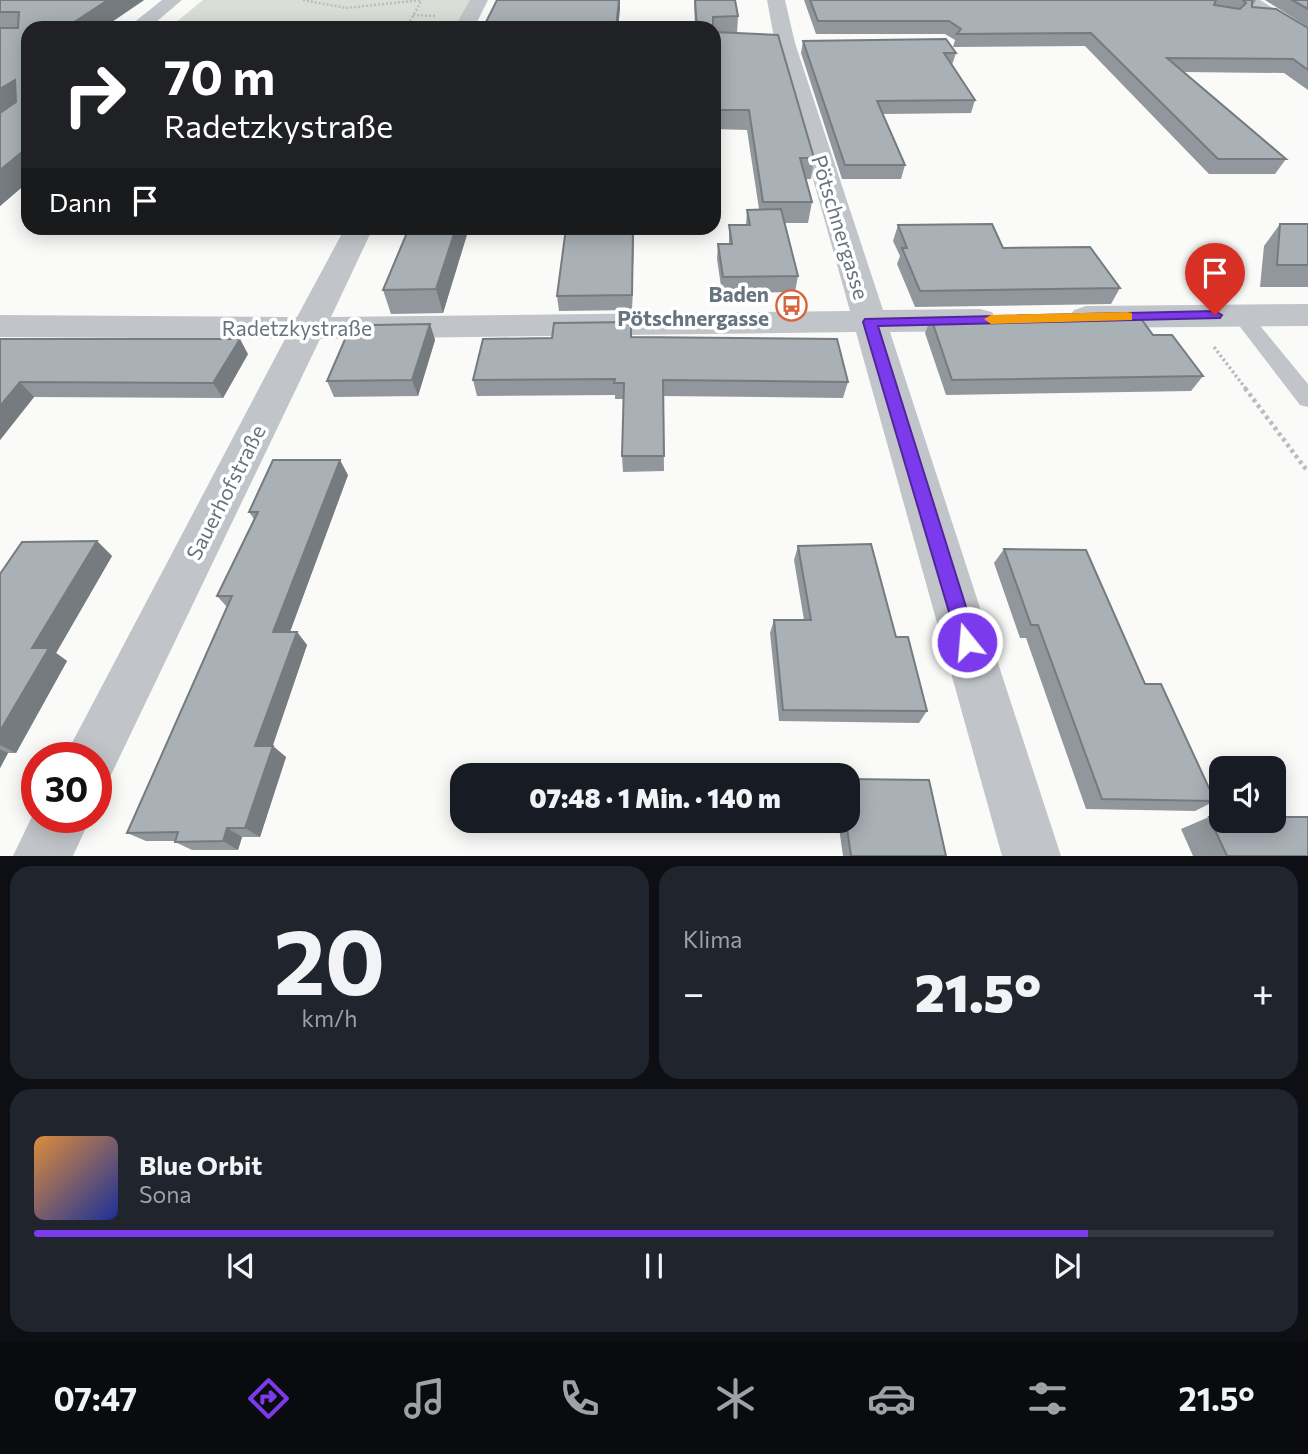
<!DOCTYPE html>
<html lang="de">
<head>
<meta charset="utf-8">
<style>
	body { margin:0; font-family:Commissioner,sans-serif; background:#20242c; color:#f1f3f6; height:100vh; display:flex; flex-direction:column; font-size:26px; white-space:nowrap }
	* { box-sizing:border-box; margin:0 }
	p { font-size:23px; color:#9ea1a6 }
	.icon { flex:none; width:38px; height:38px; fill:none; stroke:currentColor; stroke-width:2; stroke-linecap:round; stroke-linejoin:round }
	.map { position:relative; height:856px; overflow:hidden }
	.panel { display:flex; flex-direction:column; gap:10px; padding:10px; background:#0d0f14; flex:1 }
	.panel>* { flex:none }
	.guide { position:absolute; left:21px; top:21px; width:700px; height:214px; border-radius:21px; box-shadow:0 4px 18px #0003; background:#202124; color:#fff; overflow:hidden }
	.fabs { position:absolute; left:1209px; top:756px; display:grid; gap:14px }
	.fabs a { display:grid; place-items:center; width:77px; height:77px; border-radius:14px; background:#171b24; box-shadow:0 4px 18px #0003; font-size:35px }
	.speed { position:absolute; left:21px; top:742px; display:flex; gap:14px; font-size:35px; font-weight:700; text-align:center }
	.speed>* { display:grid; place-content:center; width:91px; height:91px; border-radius:50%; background:#171b24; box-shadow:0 4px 18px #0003; line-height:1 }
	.speed .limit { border:10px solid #d22; background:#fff; color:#111 }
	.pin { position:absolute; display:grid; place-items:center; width:60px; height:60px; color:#fff; margin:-72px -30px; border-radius:50% 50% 50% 0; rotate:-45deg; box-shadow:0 0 7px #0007 }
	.pin .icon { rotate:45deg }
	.me { position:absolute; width:77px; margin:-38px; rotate:343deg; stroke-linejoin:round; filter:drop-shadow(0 0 5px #0008) }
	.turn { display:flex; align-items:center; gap:24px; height:147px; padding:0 28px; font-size:32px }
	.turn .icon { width:91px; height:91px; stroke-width:2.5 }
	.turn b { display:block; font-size:49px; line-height:60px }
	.then { display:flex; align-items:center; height:66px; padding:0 28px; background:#0003; gap:14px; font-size:26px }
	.big { font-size:52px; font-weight:800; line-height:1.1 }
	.panel .widget { flex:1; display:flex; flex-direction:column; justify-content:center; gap:10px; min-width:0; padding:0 24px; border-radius:21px; background:#20242c }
	.panel .dial { align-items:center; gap:0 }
	.dial b { font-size:91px; line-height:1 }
	.song { display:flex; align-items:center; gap:21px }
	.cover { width:84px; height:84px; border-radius:10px; background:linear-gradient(135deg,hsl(30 70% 55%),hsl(230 70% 35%)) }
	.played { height:7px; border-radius:4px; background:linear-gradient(90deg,#7c3aed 85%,#363941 85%) }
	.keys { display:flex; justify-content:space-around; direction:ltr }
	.heat { display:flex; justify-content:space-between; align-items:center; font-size:38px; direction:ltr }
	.panel .tiles { flex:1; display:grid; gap:10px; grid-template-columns:1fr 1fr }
	.widget:last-child { grid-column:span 2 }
	.trip { position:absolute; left:450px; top:763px; width:410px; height:70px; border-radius:21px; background:#171b24; box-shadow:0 4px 18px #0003; font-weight:800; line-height:70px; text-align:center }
	.menu { display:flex; height:112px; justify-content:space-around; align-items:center; background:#090b0e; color:#9ea1a6 }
	.menu .icon { width:49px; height:49px }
	.menu .active { color:#7c3aed }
	.menu b { font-size:32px; color:#f1f3f6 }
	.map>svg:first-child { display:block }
	.green { fill:#daded7 }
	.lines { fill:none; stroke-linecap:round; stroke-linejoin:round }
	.path-far2 { stroke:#babdc0; stroke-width:2.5; stroke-dasharray:2 2; stroke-linecap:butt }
	.path-far1 { stroke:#babdc0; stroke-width:3.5; stroke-dasharray:2.5 2.5; stroke-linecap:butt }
	.path { stroke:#babdc0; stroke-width:4.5; stroke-dasharray:3.5 3.5; stroke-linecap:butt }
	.service { fill:#c1c5c9; fill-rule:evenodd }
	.minor { fill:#c1c5c9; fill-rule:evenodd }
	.tertiary { fill:#c1c5c9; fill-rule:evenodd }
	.wall { fill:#91979d }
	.shaded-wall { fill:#767b7f }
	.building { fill:#a9b0b6; stroke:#767b7f; stroke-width:2 }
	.route { fill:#7c3aed; stroke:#51269a; stroke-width:2 }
	.slow { fill:#f59e0b }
	.labels { text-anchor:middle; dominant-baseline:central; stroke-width:7; stroke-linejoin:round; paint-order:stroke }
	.street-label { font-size:21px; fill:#667480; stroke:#fff }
	.poi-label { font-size:21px; font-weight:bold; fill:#667480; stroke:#fff; text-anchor:end }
</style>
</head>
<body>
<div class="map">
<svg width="1308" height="856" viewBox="0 0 1308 856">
	<rect width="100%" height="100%" fill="#fafaf8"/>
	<path class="green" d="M 203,0 L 471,0 L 456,28 L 169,28 Z"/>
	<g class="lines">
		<path class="path-far2" d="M 303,0 L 346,8 L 422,0
			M 413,15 L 437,16
			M 406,28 L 422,0"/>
		<path class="path-far1" d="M 1214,347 L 1246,389"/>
		<path class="path" d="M 1245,388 L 1308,472"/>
		<path class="service" d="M 1241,309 L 1248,311 L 1308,384 L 1308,407 L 1300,405 L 1234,319 L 1231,315 L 1234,311 Z"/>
		<path class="minor" d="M 162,0 L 182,0 L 149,28 L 127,28 Z
			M 470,0 L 488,0 L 474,28 L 454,28 Z
			M 767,0 L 785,0 L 795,43 L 883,310 L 980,309 L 992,312 L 997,320 L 992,328 L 980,331 L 890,332 L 1061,856 L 1002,856 L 856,332 L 320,339 L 110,777 L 96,783 L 96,758 L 64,758 L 285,339 L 0,337 L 0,315 L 297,317 L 345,228 L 373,228 L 331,317 L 850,311 L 775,43 Z
			M 1308,304 L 1308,326 L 1086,328 L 1074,324 L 1069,317 L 1074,310 L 1086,306 Z
			M 37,806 L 37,817 L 91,817 L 73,856 L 13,856 Z"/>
		<path class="tertiary" d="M 1239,0 L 1260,0 L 1308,30 L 1308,45 Z"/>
	</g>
	<path class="wall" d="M 0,0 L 144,0 L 103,28 L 28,28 L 28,182 L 0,206 Z
		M 694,0 L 735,0 L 738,16 L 737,33 L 814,158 L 811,179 L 806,179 L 812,202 L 808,223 L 785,223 L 798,276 L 795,292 L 722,293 L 717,259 L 718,244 L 729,244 L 729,225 L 746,225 L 747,210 L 759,209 L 747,130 L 714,129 L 714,28 L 695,28 Z
		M 804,0 L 1256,0 L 1252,7 L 1308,28 L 1308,90 L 1284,73 L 1184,72 L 1286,159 L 1275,174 L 1209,174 L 1085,46 L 953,47 L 955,40 L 945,34 L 816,34 Z
		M 1265,0 L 1308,0 L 1308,27 Z
		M 803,41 L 956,53 L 952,65 L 975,100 L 971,113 L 883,114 L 905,165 L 901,179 L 842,179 L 801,53 Z
		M 1280,224 L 1308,224 L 1308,287 L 1260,287 L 1264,246 Z
		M 898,225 L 1003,248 L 1120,288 L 1111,304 L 915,307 L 897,264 L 900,256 L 893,241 Z
		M 469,228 L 443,313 L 391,314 L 383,290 Z
		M 566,228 L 634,228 L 632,310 L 559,311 L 557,296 Z
		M 931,318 L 1153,335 L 1203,376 L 1191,391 L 946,395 L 925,333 Z
		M 631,322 L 631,337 L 848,382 L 843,398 L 663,396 L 664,471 L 623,472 L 622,456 L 624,399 L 615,399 L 615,395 L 477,396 L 473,380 L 552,338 Z
		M 430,324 L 435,340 L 418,396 L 334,397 L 327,381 L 369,337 Z
		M 0,339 L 248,354 L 223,398 L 34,397 L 0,440 Z
		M 348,475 L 290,632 L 297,632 L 307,645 L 272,746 L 286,757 L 260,837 L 242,837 L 238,850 L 192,850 L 175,842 L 175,841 L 146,841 L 127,833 L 227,607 L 217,596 L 254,519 L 249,512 Z
		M 97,541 L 112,556 L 56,653 L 67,661 L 16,753 L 8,753 L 0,768 L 0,574 Z
		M 798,546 L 896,637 L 927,711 L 919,723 L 779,721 L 770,633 L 774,620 L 804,620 L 794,560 Z
		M 1004,549 L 1215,801 L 1195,811 L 1086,809 L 1026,638 L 1020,638 L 994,563 Z
		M 1209,817 L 1308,856 L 1193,856 L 1181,829 Z
		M 838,821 L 847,821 L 946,856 L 843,856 Z"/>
	<path class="shaded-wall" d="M 108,0 L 144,0 L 103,28 L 65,28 Z
		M 619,0 L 620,0 L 620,10 L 618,28 L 616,28 Z
		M 15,80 L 28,100 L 0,118 L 0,89 Z
		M 28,147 L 28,182 L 0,206 L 0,170 Z
		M 456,228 L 469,228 L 443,313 L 436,289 Z
		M 633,228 L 634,228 L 632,310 L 632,295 Z
		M 430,324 L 435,340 L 418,396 L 412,380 Z
		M 240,339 L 248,354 L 223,398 L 213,383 Z
		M 20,382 L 34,397 L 0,440 L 0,406 Z
		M 340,460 L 348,475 L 285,645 L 273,632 Z
		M 97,541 L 112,556 L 56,653 L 67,661 L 16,753 L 0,745 L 0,731 L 32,648 Z
		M 297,632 L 307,645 L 269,757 L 255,746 Z
		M 273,746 L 286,757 L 260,837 L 245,828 Z
		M 0,749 L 8,753 L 0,768 Z
		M 227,828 L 242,837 L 238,850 L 223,841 Z"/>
	<path class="building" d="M 0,0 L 108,0 L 65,28 L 28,28 L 28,147 L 0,170 L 0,113 L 16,102 L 15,80 L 0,89 L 0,28 L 18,28 L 19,12 L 0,12 Z
		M 497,0 L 619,0 L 616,28 L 483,28 Z
		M 695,0 L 735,0 L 738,16 L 713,17 L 713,28 L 697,28 Z
		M 810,0 L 1216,0 L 1214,5 L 1240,9 L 1246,3 L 1243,0 L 1252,0 L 1252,7 L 1276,9 L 1308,28 L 1308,70 L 1293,59 L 1167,58 L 1286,159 L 1218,159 L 1091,33 L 957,34 L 961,29 L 949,21 L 818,21 Z
		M 1292,0 L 1308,0 L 1308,9 Z
		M 714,32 L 778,35 L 814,158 L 800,158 L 812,202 L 763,202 L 749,110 L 714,110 Z
		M 946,39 L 956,53 L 944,53 L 975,100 L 877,101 L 905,165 L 845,165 L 803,41 Z
		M 781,209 L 798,276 L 723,277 L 718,244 L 732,244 L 729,225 L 750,225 L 747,210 Z
		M 992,224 L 1003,248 L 1090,247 L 1120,288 L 920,291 L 902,248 L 907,248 L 898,225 Z
		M 1280,224 L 1308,224 L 1308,265 L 1277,265 Z
		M 409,228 L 456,228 L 436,289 L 383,290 Z
		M 566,228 L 633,228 L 632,295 L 557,296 Z
		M 1139,316 L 1153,335 L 1172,335 L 1203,376 L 952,380 L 931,318 Z
		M 631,322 L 631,337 L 837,339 L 848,382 L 663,380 L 664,456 L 622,456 L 624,383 L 614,383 L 615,379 L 473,380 L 483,339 L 552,338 L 554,323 Z
		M 430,324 L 412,380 L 327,381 L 346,337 L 369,337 L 374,325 Z
		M 0,339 L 240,339 L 213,383 L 20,382 L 0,406 Z
		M 273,460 L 340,460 L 273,632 L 297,632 L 255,746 L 273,746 L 245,828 L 227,828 L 223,841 L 175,842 L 178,832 L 127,833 L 232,596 L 217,596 L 258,512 L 249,512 Z
		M 97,541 L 32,648 L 49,648 L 0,731 L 0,574 L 22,542 Z
		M 871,544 L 896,637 L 908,637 L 927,711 L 783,710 L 774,620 L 811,620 L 798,546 Z
		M 1004,549 L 1086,550 L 1145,684 L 1161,684 L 1215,801 L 1102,799 L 1038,625 L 1031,625 Z
		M 847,779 L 929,780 L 946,856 L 851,856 L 846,821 L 847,821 Z
		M 1209,817 L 1222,817 L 1222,821 L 1274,821 L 1274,817 L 1308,817 L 1308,856 L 1227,856 Z"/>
	<path class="route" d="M 1215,311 L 1222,315 L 1220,318 L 878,326 L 977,642 L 974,649 L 967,652 L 960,649 L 863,322 L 865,319 Z"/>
	<path class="slow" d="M 1127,312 L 1132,313 L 1132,320 L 991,324 L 984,319 L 991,315 Z"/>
	<defs>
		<symbol id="bus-ring" viewBox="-11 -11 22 22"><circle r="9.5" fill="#fff" stroke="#d7643b" stroke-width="1.5"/><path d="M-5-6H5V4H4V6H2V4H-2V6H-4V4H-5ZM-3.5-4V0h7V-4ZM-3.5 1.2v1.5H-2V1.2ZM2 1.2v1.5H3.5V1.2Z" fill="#d7643b"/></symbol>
	</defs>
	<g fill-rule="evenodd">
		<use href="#bus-ring" x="774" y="288" width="35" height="35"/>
	</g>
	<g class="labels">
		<g class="street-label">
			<text transform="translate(841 227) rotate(73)">Pötschnergasse</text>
			<text x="297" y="327">Radetzkystraße</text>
			<text transform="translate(225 492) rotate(-63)">Sauerhofstraße</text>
		</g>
		<g class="poi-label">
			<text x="769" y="293">Baden<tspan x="769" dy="24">Pötschnergasse</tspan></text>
		</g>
	</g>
</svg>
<div class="fabs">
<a><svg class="icon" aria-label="sound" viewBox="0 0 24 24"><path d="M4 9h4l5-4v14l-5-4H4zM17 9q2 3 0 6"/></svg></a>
</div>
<div class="speed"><div class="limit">30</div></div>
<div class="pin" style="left:1215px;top:315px;background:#d93025"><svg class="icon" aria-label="arrive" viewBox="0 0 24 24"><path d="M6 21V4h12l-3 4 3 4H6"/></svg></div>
<svg class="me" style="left:967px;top:642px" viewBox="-20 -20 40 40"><circle r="17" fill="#7c3aed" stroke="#fff" stroke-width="3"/><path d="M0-11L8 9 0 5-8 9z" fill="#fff"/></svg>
<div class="trip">07:48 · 1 Min. · 140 m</div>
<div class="guide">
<div class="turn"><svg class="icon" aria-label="right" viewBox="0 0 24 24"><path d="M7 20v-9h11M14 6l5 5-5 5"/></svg><div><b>70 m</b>Radetzkystraße</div></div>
<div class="then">Dann<svg class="icon" aria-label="arrive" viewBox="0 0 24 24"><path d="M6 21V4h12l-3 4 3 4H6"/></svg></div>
</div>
</div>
<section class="panel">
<div class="tiles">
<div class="widget dial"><b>20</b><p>km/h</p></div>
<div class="widget"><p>Klima</p>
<div class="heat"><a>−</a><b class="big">21.5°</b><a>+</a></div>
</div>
<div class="widget">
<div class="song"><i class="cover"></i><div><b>Blue Orbit</b><p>Sona</p></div></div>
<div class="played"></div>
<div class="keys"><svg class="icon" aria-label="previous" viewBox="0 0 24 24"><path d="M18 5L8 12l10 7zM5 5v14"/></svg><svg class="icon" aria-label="pause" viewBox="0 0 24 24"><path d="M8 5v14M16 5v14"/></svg><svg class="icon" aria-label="next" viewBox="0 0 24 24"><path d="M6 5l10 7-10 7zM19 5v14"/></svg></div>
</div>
</div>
</section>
<nav class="menu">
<b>07:47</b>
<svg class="icon active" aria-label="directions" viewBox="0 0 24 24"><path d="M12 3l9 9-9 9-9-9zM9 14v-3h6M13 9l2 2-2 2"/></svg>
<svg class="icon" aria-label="music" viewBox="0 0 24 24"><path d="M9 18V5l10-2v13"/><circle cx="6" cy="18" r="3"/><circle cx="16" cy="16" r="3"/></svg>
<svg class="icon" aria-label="phone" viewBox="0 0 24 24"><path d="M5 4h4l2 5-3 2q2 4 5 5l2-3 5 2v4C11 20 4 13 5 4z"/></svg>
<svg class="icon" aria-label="climate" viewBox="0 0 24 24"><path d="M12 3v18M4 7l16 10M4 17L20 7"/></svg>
<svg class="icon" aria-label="car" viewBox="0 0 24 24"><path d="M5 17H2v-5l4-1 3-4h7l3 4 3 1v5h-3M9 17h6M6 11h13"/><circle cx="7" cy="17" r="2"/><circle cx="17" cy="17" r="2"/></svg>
<svg class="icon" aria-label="filters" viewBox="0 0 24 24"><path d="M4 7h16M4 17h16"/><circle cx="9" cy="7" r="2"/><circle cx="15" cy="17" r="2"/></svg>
<b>21.5°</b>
</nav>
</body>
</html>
